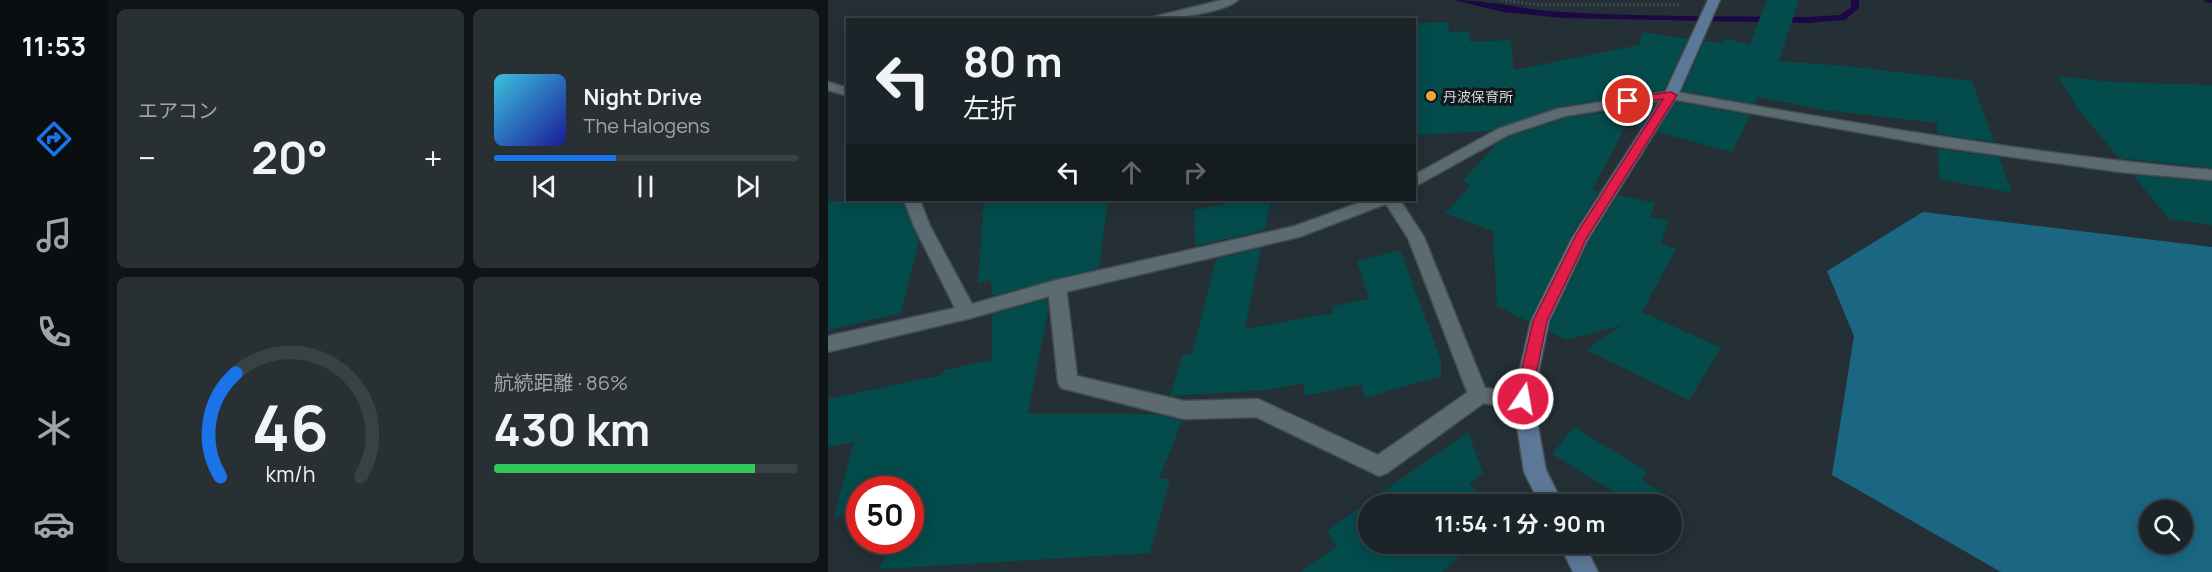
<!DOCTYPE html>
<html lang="ja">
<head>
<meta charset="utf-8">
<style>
	body { margin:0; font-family:Manrope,"Noto Sans JP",sans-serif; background:#283034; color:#f1f3f6; height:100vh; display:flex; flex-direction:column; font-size:22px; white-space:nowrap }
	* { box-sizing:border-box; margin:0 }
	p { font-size:20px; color:#a0a4a8 }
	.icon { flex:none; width:33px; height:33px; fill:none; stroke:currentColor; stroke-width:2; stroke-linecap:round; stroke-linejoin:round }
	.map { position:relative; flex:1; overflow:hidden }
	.side { display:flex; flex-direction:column; gap:9px; padding:9px; background:#0f1416; width:720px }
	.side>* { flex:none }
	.hud { position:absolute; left:18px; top:18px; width:570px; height:183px; border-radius:0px; box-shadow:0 3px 15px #0003,0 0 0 2px #394145; background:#1b2428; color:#f1f3f6; overflow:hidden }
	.buttons { position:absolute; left:1311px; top:500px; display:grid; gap:12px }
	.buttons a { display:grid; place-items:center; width:54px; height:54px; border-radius:50%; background:#1b2428; box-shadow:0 3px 15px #0003,0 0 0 2px #394145; font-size:30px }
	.speed { position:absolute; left:18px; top:476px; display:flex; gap:12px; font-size:30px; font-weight:700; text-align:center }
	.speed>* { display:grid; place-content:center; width:78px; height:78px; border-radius:50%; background:#1b2428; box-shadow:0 3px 15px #0003,0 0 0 2px #394145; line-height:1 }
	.speed .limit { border:9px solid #d22; background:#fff; color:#111 }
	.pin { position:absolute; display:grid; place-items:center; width:51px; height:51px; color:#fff; margin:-26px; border:3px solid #fff; border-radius:50%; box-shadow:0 2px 6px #0007 }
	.me { position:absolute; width:66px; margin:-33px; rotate:12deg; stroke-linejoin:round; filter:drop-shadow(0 0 4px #0008) }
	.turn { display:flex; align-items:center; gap:21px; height:126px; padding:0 18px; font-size:27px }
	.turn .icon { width:78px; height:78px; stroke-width:2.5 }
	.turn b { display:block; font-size:42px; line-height:51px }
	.lanes { display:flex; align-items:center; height:57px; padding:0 18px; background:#0003; justify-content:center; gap:30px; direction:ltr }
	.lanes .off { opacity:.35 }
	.big { font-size:45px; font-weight:700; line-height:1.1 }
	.side .widget { flex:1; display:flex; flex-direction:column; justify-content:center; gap:9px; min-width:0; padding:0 21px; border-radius:9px; background:#283034 }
	.side .dial { align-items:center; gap:0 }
	.dial svg { height:156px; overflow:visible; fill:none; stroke:#394145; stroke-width:7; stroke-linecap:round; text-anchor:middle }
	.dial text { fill:#f1f3f6; stroke:none }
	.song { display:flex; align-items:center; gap:18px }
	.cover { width:72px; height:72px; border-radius:9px; background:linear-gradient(135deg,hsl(190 70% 55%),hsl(240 70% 35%)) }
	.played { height:6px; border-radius:3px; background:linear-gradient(90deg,#1a73e8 40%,#394145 40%) }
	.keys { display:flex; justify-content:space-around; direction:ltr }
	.heat { display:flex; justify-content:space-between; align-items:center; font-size:33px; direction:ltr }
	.charge { height:9px; border-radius:4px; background:linear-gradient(90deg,#34c759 86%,#394145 0) }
	.side .tiles { flex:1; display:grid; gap:9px; grid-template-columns:repeat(2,1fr) }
	.trip { position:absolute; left:530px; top:494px; width:324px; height:60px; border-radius:30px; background:#1b2428; box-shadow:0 3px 15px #0003,0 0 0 2px #394145; font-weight:700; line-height:60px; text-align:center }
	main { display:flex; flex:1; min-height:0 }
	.tabs { display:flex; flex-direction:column; width:108px; justify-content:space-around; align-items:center; background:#0b0e10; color:#a0a4a8 }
	.tabs .icon { width:42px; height:42px }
	.tabs .current { color:#1a73e8 }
	.tabs b { font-size:27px; color:#f1f3f6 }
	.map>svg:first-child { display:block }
	.forest { fill:#1b6783; fill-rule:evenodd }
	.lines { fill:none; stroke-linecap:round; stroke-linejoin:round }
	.stream { fill:#1b0845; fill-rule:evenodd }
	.building { fill:#044b4c }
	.lane-casing { stroke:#434e52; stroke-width:3 }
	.street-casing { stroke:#434e52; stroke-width:3 }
	.secondary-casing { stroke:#434e52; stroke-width:3 }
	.path { stroke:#5a656a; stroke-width:3; stroke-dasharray:1 3; stroke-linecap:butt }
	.lane { fill:#5c6a71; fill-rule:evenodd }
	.street { fill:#5c6a71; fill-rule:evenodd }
	.secondary { fill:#5b7897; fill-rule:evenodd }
	.route { fill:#e11d48; stroke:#92132f; stroke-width:1.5 }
	.poi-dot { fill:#efa73d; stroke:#12171a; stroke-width:2 }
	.labels { text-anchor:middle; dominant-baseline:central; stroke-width:6; stroke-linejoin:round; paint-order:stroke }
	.far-poi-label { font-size:14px; fill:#d1d9dc; stroke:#12171a; text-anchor:start }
</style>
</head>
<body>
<main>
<nav class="tabs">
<b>11:53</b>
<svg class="icon current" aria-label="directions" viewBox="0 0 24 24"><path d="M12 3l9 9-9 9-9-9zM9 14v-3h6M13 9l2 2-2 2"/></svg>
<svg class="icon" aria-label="music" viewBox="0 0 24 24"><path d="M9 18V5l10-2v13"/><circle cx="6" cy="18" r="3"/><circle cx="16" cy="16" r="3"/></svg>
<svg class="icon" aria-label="phone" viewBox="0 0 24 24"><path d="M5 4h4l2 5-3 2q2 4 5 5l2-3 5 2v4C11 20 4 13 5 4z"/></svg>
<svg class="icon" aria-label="climate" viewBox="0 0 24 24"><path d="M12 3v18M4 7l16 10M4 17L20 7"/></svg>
<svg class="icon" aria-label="car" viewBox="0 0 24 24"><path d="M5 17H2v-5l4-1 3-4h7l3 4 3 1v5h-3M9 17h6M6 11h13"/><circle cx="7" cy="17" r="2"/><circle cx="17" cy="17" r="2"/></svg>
</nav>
<section class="side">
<div class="tiles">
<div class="widget"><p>エアコン</p>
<div class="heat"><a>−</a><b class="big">20°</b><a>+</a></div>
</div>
<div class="widget">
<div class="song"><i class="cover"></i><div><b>Night Drive</b><p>The Halogens</p></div></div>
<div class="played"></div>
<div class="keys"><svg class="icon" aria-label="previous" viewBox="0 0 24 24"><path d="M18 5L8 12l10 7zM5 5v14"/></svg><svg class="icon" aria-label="pause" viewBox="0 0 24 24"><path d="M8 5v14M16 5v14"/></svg><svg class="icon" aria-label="next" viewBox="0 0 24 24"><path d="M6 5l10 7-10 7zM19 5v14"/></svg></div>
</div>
<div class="widget dial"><svg viewBox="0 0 100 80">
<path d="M14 69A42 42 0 1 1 86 69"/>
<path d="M14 69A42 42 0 0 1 22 16" stroke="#1a73e8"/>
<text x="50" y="56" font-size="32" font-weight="700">46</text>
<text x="50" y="72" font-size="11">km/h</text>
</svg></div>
<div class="widget"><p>航続距離 · 86%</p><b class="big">430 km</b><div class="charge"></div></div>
</div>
</section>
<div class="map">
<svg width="1384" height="572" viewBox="0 0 1384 572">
	<rect width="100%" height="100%" fill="#243036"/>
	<path class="forest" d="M 1095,212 L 1384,247 L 1384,572 L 1173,572 L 1004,475 L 1026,336 L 999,271 ZM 1322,510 L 1354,510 L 1354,543 L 1322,543 Z"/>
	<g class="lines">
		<path class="stream" d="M 626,0 C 661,0 699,10 735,12 C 817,17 899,16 980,17 L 1012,15 L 1023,7 L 1023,0 L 1031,0 L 1031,8 L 1017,20 L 980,23 L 735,18 L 675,12 Z
			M 1376,0 L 1384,0 L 1384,3 L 1377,2 Z"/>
	</g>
	<path class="building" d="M 939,0 L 971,0 L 951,61 L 1019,66 L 1144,81 L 1166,142 L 1110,134 L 1109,123 L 997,110 L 930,97 L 927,104 L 854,91 L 876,41 L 895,43 L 897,39 L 922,44 Z
		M 620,22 L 621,32 L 641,31 L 642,42 L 682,40 L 686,70 L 811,45 L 815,32 L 860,39 L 836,90 L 729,107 L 662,131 L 586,135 L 586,23 Z
		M 1230,76 L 1283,82 L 1384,85 L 1384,168 L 1291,158 L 1249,108 Z
		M 848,102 L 922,115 L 904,152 L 829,132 Z
		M 828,104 L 812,128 L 799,124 L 764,190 L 771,191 L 742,237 L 701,322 L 669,306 L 665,231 L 617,213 L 643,185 L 634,182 L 669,143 L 681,137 L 738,118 Z
		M 1110,149 L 1171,157 L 1184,193 L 1111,179 Z
		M 1305,175 L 1384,182 L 1384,225 L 1341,219 Z
		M 790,195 L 827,203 L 822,217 L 840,220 L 833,244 L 848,249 L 814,312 L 893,348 L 861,400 L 758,350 L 794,325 L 739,340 L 721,332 L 723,322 L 762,240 Z
		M 38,200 L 74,200 L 91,240 L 73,313 L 0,330 L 0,202 Z
		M 156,200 L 280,200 L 271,268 L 164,296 L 163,280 L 150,283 Z
		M 395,200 L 443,200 L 437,230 L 367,246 L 366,210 L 396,204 Z
		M 433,248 L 417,329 L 505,313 L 504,306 L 541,299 L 529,261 L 572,250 L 613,360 L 613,376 L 536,398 L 534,384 L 476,396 L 476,383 L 440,390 L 342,396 L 355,354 L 364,354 L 388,259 Z
		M 219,299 L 220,310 L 200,414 L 327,414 L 354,421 L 331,479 L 342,479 L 322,553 L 51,569 L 66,540 L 82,540 L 82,508 L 90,494 L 82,496 L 82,489 L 32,489 L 32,510 L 6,517 L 26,442 L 0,447 L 0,399 L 114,375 L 116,370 L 164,360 L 164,314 Z
		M 746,427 L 820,472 L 814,480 L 838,495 L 832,504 L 777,504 L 786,492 L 724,454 Z
		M 640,432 L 655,473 L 641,483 L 660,504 L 540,504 L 540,543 L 629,543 L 627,545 L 634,555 L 613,572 L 472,572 L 509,546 L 499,531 Z"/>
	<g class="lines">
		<defs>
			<path id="lane" d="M 229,280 L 235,282 L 238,287 L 249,376 L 356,401 L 430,399 L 550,455 L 643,390 L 650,388 L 657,390 L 660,396 L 657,402 L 559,473 L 551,476 L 428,417 L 356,419 L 233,388 L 230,382 L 220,287 L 223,282 Z"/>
			<path id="street" d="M 394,0 L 410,0 C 395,14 334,20 313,20 Z
				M 0,82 L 20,88 L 20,96 L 0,90 Z
				M 843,91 C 1023,123 1202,154 1384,170 L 1384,180 L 1292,172 L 1114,147 L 843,99 L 737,116 L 680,135 L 586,187 L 586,175 L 670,129 L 729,109 Z
				M 76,200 L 92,200 L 102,226 L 144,304 L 229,280 L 467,226 L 539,200 L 572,200 L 596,237 L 657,388 L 702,393 L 705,399 L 702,405 L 695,408 L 643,402 L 580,238 L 558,204 L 471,237 L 229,294 L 139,319 L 0,352 L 0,336 L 127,308 L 86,226 Z"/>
			<path id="secondary" d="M 880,0 L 892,0 L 850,95 L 760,239 L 721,321 L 705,399 L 718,470 L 735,504 L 712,504 L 696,472 L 685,399 L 703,321 L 744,238 L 836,95 Z
				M 731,543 L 756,543 L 770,572 L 745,572 Z"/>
		</defs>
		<use href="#lane" class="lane-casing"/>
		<use href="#street" class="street-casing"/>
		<use href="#secondary" class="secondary-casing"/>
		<path class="path" d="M 674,0 L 711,5 L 852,5"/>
		<use href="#lane" class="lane"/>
		<use href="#street" class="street"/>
		<use href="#secondary" class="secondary"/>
	</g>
	<path class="route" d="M 843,92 L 849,95 L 758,239 L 749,259 L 719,321 L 703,399 L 700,403 L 695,405 L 689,403 L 687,399 L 705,321 L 748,235 L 835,99 L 800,105 L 795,101 L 800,98 Z"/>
	<circle class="poi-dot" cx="603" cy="96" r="6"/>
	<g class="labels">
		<g class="far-poi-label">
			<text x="615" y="96">丹波保育所</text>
		</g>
	</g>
</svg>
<div class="buttons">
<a><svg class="icon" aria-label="search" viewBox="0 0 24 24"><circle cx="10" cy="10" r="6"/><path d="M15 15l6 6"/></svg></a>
</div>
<div class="speed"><div class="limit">50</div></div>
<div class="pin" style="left:800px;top:101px;background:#d93025"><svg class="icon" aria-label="arrive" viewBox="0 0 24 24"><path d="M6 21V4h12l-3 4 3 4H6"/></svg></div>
<svg class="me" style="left:695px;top:399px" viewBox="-20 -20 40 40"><circle r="17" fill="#e11d48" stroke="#fff" stroke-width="3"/><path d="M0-11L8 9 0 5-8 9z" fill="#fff"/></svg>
<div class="trip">11:54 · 1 分 · 90 m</div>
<div class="hud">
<div class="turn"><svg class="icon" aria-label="left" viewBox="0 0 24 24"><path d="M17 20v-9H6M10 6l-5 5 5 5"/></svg><div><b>80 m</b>左折</div></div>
<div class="lanes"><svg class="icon" aria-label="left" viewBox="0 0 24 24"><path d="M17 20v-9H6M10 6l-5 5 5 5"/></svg><svg class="icon off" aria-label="ahead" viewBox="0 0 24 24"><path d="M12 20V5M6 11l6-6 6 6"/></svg><svg class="icon off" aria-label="right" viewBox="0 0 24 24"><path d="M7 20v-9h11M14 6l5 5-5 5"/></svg></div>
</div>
</div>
</main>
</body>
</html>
